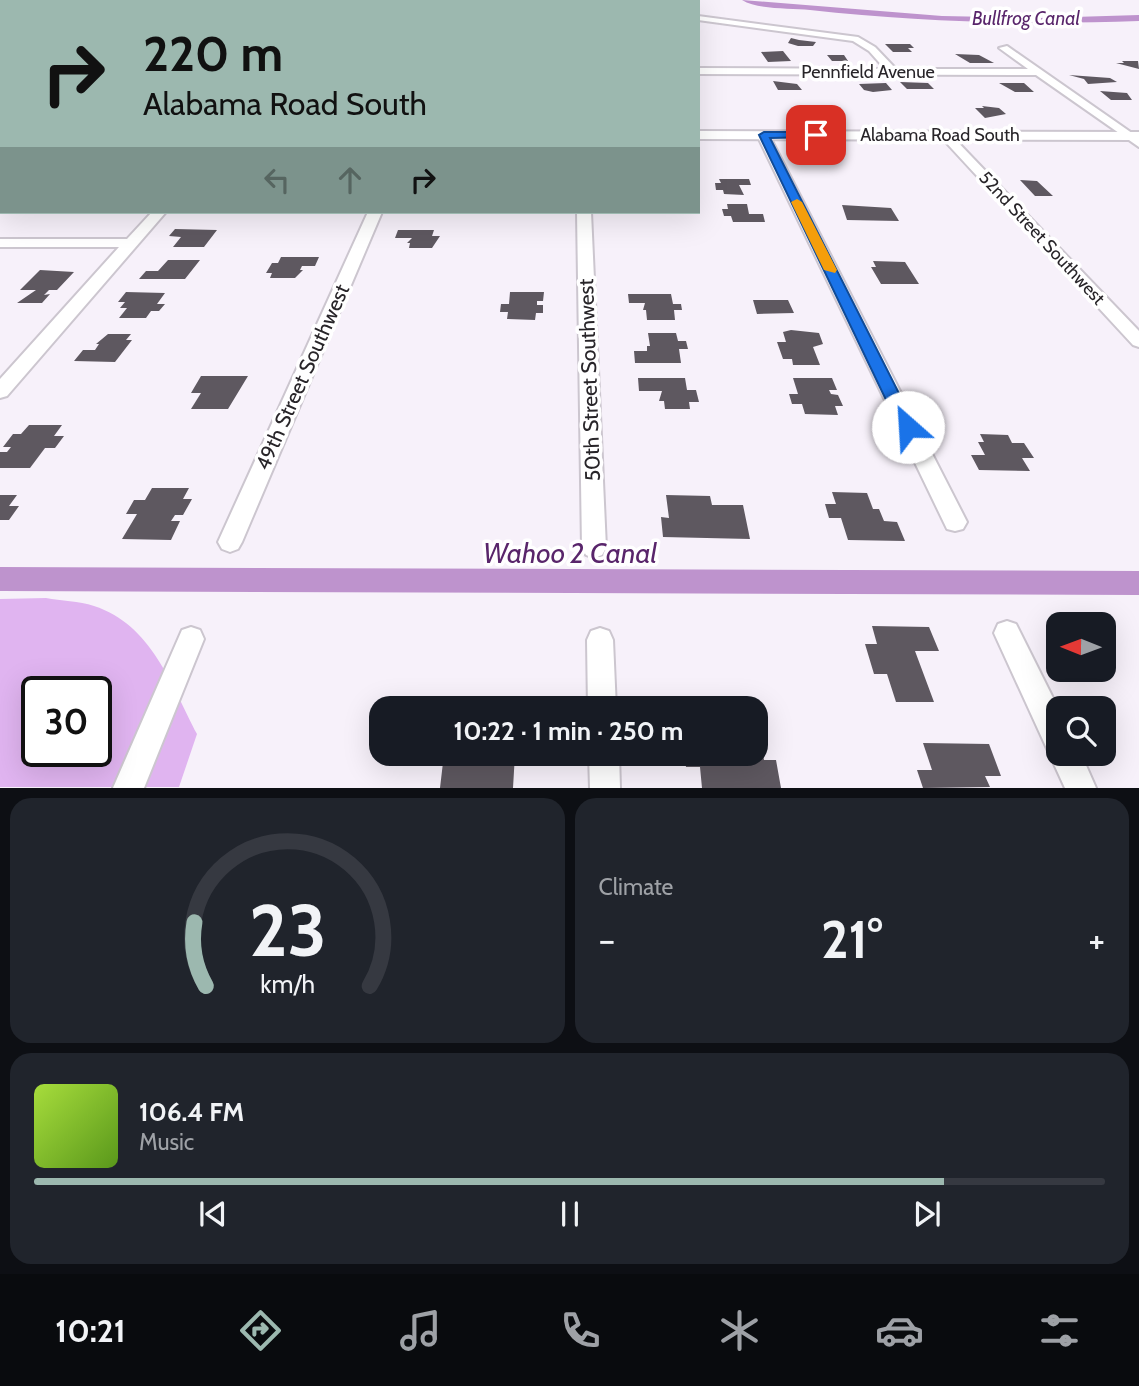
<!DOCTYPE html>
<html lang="en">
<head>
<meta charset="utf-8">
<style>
	body { margin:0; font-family:Cabin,sans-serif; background:#20242c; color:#f1f3f6; height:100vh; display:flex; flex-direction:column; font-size:26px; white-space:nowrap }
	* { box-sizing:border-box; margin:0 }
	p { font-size:23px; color:#9ea1a6 }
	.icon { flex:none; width:38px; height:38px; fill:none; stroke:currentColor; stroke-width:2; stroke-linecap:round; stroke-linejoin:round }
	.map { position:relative; height:788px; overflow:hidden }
	.drawer { display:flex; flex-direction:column; gap:10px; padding:10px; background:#0d0f14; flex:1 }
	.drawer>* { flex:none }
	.hud { position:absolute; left:0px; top:0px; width:700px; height:214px; box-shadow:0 7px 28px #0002; background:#9cb8af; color:#111; overflow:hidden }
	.needle { width:46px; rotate:271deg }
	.buttons { position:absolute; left:1046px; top:612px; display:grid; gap:14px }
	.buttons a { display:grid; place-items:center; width:70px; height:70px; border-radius:14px; background:#171b24; box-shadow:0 7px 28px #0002; font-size:35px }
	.speed { position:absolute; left:21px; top:676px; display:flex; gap:14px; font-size:35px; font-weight:700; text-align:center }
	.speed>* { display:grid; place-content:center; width:91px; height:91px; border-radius:50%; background:#171b24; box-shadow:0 7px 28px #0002; line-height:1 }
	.speed .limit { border:4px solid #111; border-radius:10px; background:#fff; color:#111 }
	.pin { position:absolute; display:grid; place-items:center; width:60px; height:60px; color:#fff; margin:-30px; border-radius:14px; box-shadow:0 4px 10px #0006 }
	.me { position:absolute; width:77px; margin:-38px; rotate:334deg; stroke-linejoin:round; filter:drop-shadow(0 0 5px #0008) }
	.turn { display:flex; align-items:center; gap:24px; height:147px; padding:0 28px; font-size:32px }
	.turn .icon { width:91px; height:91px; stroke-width:2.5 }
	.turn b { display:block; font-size:49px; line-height:60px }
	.lanes { display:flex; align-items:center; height:66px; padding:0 28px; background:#0003; justify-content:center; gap:35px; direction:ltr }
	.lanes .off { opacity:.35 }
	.big { font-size:52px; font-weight:800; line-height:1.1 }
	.drawer .card { flex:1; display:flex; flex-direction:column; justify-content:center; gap:10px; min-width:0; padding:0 24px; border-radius:21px; background:#20242c }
	.drawer .dial { align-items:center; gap:0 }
	.dial svg { height:182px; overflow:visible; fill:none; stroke:#363941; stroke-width:7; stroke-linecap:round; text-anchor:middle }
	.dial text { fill:#f1f3f6; stroke:none }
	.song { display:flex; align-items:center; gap:21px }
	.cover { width:84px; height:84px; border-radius:10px; background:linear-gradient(135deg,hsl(80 70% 55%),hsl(90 70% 35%)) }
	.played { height:7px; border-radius:4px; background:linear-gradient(90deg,#9cb8af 85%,#363941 85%) }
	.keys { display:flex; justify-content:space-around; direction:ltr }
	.heat { display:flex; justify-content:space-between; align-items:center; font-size:38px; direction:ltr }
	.drawer .tiles { flex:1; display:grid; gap:10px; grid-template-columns:1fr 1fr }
	.card:last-child { grid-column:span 2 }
	.trip { position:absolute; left:369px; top:696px; width:399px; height:70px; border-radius:21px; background:#171b24; box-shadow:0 7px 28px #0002; font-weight:800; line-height:70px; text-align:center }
	.dock { display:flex; height:112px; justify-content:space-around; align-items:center; background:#090b0e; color:#9ea1a6 }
	.dock .icon { width:49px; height:49px }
	.dock .selected { color:#9cb8af }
	.dock b { font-size:32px; color:#f1f3f6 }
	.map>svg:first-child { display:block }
	.green { fill:#e0b4f0; fill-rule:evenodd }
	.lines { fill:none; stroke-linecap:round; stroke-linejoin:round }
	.canal { fill:#be93cd; fill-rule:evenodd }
	.building { fill:#5e5860 }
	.minor-casing { stroke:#ccc6cf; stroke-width:4 }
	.tertiary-casing { stroke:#ccc6cf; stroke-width:4 }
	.minor { fill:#fff; fill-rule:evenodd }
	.tertiary { fill:#fff; fill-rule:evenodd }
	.route { fill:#1a73e8; stroke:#114b97; stroke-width:2 }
	.slow { fill:#f59e0b }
	.labels { text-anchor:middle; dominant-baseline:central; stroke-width:7; stroke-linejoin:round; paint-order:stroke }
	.far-street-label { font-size:18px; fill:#282529; stroke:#fff }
	.far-water-label { font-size:19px; font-style:italic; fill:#59256b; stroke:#fff }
	.street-label { font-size:21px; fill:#282529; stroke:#fff }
	.near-water-label { font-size:28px; font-style:italic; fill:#59256b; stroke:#fff }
</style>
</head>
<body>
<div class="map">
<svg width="1139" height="788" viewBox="0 0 1139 788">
	<rect width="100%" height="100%" fill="#f7f1fa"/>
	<path class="green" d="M 46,598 C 61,601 79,601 94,606 C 151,624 172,686 197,734 L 179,787 L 0,787 L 0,599 ZM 37,691 L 96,691 L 96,751 L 37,751 Z"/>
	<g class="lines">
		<path class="canal" d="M 228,0 L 237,0 L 227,2 Z
			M 742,0 L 942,16 L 1041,18 L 1139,15 L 1139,21 C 1029,25 919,22 810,10 C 790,8 758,10 742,0 Z
			M 0,172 L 2,172 L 0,182 Z
			M 0,567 L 1139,571 L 1139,595 L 0,591 Z"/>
	</g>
	<path class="building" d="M 791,38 L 799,40 L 816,42 L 813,46 L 798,46 L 788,43 Z
		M 885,44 L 910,44 L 914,48 L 908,48 L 912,52 L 893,52 Z
		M 783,51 L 791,61 L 768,62 L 761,52 Z
		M 955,54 L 979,55 L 994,63 L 970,63 Z
		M 827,55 L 844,55 L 848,61 L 832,61 Z
		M 1138,61 L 1139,69 L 1116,63 L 1124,63 L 1122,61 Z
		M 1069,75 L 1110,78 L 1117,82 L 1088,84 L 1084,79 Z
		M 773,81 L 797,84 L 802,90 L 778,90 Z
		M 900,82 L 928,83 L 934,89 L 907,89 Z
		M 886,83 L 892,90 L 873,92 L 864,90 L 859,84 Z
		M 999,83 L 1024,83 L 1034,92 L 1015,92 Z
		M 1100,91 L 1127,93 L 1132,100 L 1111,100 Z
		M 982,106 L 999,108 L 1006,114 L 985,118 L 975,108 L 984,108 Z
		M 719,179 L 749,179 L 751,185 L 739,185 L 744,195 L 724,194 L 723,190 L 716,190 L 715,183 L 721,183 Z
		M 1020,180 L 1037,181 L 1053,196 L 1035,196 Z
		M 727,204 L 747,204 L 749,214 L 763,214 L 765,222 L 733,222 L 731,216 L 724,216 L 722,209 L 728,209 Z
		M 842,205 L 891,208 L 899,221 L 847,220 Z
		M 175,229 L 217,230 L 204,247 L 173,247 L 181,237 L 169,236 Z
		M 398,230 L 434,230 L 432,236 L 440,236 L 432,248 L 409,248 L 410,243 L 407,243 L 412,238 L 395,238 Z
		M 281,257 L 319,257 L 315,266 L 302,266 L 300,270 L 303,270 L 295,278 L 270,278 L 272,273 L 266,273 L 272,263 L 278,263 Z
		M 168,260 L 200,260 L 185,279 L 139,279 L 146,271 L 158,271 Z
		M 873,261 L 905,262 L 919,284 L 881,284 L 871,267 L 876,267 Z
		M 40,270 L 74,272 L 57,290 L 49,290 L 44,295 L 50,294 L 42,303 L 17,303 L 36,290 L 20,290 Z
		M 126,292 L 165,293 L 157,304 L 165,304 L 159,311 L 151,311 L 146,318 L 119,318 L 127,308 L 120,308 L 125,302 L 118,302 Z
		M 510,292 L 544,292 L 543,301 L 537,301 L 537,305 L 543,305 L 543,313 L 536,313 L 535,320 L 507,319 L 508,312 L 500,312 L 501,304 L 509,304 Z
		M 628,294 L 671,294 L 673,304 L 681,304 L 682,310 L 674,310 L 675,320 L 647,320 L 646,310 L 643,310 L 645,303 L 629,303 Z
		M 753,300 L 788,300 L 794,313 L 757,314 Z
		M 791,330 L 819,333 L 823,344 L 813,347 L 820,365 L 793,365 L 792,359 L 783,359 L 777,342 L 786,342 L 783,332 Z
		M 648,333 L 676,333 L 678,341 L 686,341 L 688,349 L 679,349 L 681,363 L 635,363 L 634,351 L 647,351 L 647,346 L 650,346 Z
		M 108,334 L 131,334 L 126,340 L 132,340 L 115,362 L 74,361 L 83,350 L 95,350 L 99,344 L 96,344 Z
		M 201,376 L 248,376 L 228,409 L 191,409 L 201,393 L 191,393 Z
		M 638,378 L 685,378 L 687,390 L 696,390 L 699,402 L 689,402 L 690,409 L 665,409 L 664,401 L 659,401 L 662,391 L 639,391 Z
		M 793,378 L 832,378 L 837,390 L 829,390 L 831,394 L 838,395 L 843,406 L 835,406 L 838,415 L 805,414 L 802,404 L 792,404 L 789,394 L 798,394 Z
		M 29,425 L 62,425 L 54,436 L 64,436 L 55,448 L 45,448 L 30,468 L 0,468 L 0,452 L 7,452 L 11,447 L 3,447 L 13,434 L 21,434 Z
		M 980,434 L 1008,435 L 1012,443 L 1024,443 L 1034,458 L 1022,458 L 1030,471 L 979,470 L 971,455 L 985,455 L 978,442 L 984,442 Z
		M 152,488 L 189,488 L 183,499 L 192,499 L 183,515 L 175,515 L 171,521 L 180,521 L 171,540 L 122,539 L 137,514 L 126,514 L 134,500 L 145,500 Z
		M 832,492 L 867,493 L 873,509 L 879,509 L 884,521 L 897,522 L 905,541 L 848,540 L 841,518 L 829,518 L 825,504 L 836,504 Z
		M 0,495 L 17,495 L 9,506 L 19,506 L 9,520 L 0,520 Z
		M 666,495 L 710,496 L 712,505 L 743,505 L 750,539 L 663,537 L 661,517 L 669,518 Z
		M 872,626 L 929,627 L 939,651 L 915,651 L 934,702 L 896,702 L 887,674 L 874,674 L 865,644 L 877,644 Z
		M 756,737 L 760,738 L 764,760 L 776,760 L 781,788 L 702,788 L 700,767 L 686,767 L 684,754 L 756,754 Z
		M 923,743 L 989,744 L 1001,776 L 985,776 L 990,787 L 923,788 L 917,770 L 932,770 Z
		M 444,754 L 515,754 L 513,788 L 440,788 Z"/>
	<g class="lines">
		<defs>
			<path id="minor" d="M 145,0 L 154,0 L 143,2 Z
				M 304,0 L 312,0 L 302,2 Z
				M 438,0 L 449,0 L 451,2 L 440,2 Z
				M 572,0 L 584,0 L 570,2 Z
				M 599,0 L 615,2 L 601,2 Z
				M 698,16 L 858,37 L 875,47 L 896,69 L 1028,69 L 999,48 L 1007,46 L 1139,138 L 1139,147 L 1036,75 L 698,74 L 698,68 L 885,69 L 869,51 L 853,41 L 698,20 Z
				M 0,23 L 2,23 L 2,29 L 0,29 Z
				M 0,67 L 2,67 L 2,73 L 0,73 Z
				M 0,87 L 2,87 L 0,94 Z
				M 759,133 L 769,135 L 967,522 L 963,529 L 955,531 L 947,529 L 757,135 Z
				M 941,133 L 949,133 L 1139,331 L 1139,347 L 1133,345 L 941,137 Z
				M 152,212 L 166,212 L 7,396 L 0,398 L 0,379 L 119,247 L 0,247 L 0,239 L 127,239 Z
				M 368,212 L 382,212 L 242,542 L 238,549 L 230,552 L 222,549 L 218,542 Z
				M 577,212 L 591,212 L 606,548 L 602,555 L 594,558 L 586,555 L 582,548 Z
				M 1007,621 L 1016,624 L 1059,710 L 1059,754 L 1081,754 L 1096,788 L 1065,788 L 994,633 L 998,624 Z
				M 191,627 L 200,630 L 204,639 L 144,788 L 113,788 L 182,630 Z
				M 600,628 L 609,631 L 613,640 L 616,709 L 588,709 L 587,640 L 591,631 Z
				M 589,754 L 619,754 L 620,788 L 590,788 Z"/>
			<path id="tertiary" d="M 0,130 L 2,130 L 2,138 L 0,138 Z
				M 698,131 L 1139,132 L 1139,140 L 698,139 Z"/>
		</defs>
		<use href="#minor" class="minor-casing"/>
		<use href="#tertiary" class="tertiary-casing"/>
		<use href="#minor" class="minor"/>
		<use href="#tertiary" class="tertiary"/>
	</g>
	<path class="route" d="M 816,132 L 819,137 L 770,138 L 916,427 L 914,431 L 902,431 L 899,427 L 759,135 L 764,132 Z"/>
	<path class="slow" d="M 797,199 L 802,202 L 837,270 L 835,273 L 824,270 L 791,202 Z"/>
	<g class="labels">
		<g class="far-street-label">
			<text x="868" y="72">Pennfield Avenue</text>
			<text x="940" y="135">Alabama Road South</text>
			<text transform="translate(1042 238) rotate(47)">52nd Street Southwest</text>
		</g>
		<g class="far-water-label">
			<text x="1026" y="18">Bullfrog Canal</text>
		</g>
		<g class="street-label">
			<text transform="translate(302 377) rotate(-66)">49th Street Southwest</text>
			<text transform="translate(589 380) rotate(-92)">50th Street Southwest</text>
		</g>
		<g class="near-water-label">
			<text x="570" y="553">Wahoo 2 Canal</text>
		</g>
	</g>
</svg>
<div class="buttons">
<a><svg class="needle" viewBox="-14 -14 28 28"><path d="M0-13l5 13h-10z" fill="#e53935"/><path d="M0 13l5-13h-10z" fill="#9ea1a6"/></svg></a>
<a><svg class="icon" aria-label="search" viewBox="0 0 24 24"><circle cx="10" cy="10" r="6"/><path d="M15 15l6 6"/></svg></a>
</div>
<div class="speed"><div class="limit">30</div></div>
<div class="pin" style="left:816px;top:135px;background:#d93025"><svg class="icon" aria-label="arrive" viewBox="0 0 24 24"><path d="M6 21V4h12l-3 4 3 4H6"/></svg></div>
<svg class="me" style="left:908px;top:427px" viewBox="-20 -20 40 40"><circle r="19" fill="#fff"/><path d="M0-13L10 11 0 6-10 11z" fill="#1a73e8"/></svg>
<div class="trip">10:22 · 1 min · 250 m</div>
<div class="hud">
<div class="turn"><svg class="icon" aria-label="right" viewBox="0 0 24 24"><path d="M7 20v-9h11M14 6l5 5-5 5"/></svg><div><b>220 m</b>Alabama Road South</div></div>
<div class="lanes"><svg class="icon off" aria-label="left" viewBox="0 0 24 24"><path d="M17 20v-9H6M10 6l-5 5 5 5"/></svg><svg class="icon off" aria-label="ahead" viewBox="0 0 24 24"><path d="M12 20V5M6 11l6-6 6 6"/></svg><svg class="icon" aria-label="right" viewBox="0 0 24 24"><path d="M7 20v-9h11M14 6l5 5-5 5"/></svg></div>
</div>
</div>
<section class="drawer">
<div class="tiles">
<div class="card dial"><svg viewBox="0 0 100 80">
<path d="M14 69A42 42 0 1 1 86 69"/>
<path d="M14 69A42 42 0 0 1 9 41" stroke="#9cb8af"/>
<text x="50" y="56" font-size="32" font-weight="700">23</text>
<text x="50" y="72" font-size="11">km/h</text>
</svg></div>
<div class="card"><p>Climate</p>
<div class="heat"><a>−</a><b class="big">21°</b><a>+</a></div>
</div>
<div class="card">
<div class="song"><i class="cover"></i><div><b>106.4 FM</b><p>Music</p></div></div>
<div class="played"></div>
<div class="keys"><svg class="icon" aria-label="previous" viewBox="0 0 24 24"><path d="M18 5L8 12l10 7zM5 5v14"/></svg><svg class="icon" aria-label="pause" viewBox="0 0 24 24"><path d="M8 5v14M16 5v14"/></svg><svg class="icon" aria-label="next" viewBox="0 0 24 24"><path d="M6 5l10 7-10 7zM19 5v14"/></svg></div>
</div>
</div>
</section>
<nav class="dock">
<b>10:21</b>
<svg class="icon selected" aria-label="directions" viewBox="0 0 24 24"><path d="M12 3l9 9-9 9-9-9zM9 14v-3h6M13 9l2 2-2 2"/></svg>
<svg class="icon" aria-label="music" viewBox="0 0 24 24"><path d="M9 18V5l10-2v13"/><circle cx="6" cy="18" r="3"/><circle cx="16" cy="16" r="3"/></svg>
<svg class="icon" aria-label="phone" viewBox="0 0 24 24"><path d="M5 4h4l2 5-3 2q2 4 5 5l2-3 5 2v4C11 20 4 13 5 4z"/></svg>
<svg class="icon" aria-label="climate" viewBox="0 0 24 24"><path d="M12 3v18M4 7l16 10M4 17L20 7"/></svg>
<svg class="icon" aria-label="car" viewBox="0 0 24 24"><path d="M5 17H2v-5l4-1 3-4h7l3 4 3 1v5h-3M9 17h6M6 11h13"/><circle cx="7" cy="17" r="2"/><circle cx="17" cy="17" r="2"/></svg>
<svg class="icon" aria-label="filters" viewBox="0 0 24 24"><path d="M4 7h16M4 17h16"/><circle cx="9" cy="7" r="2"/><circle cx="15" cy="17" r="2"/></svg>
</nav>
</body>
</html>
